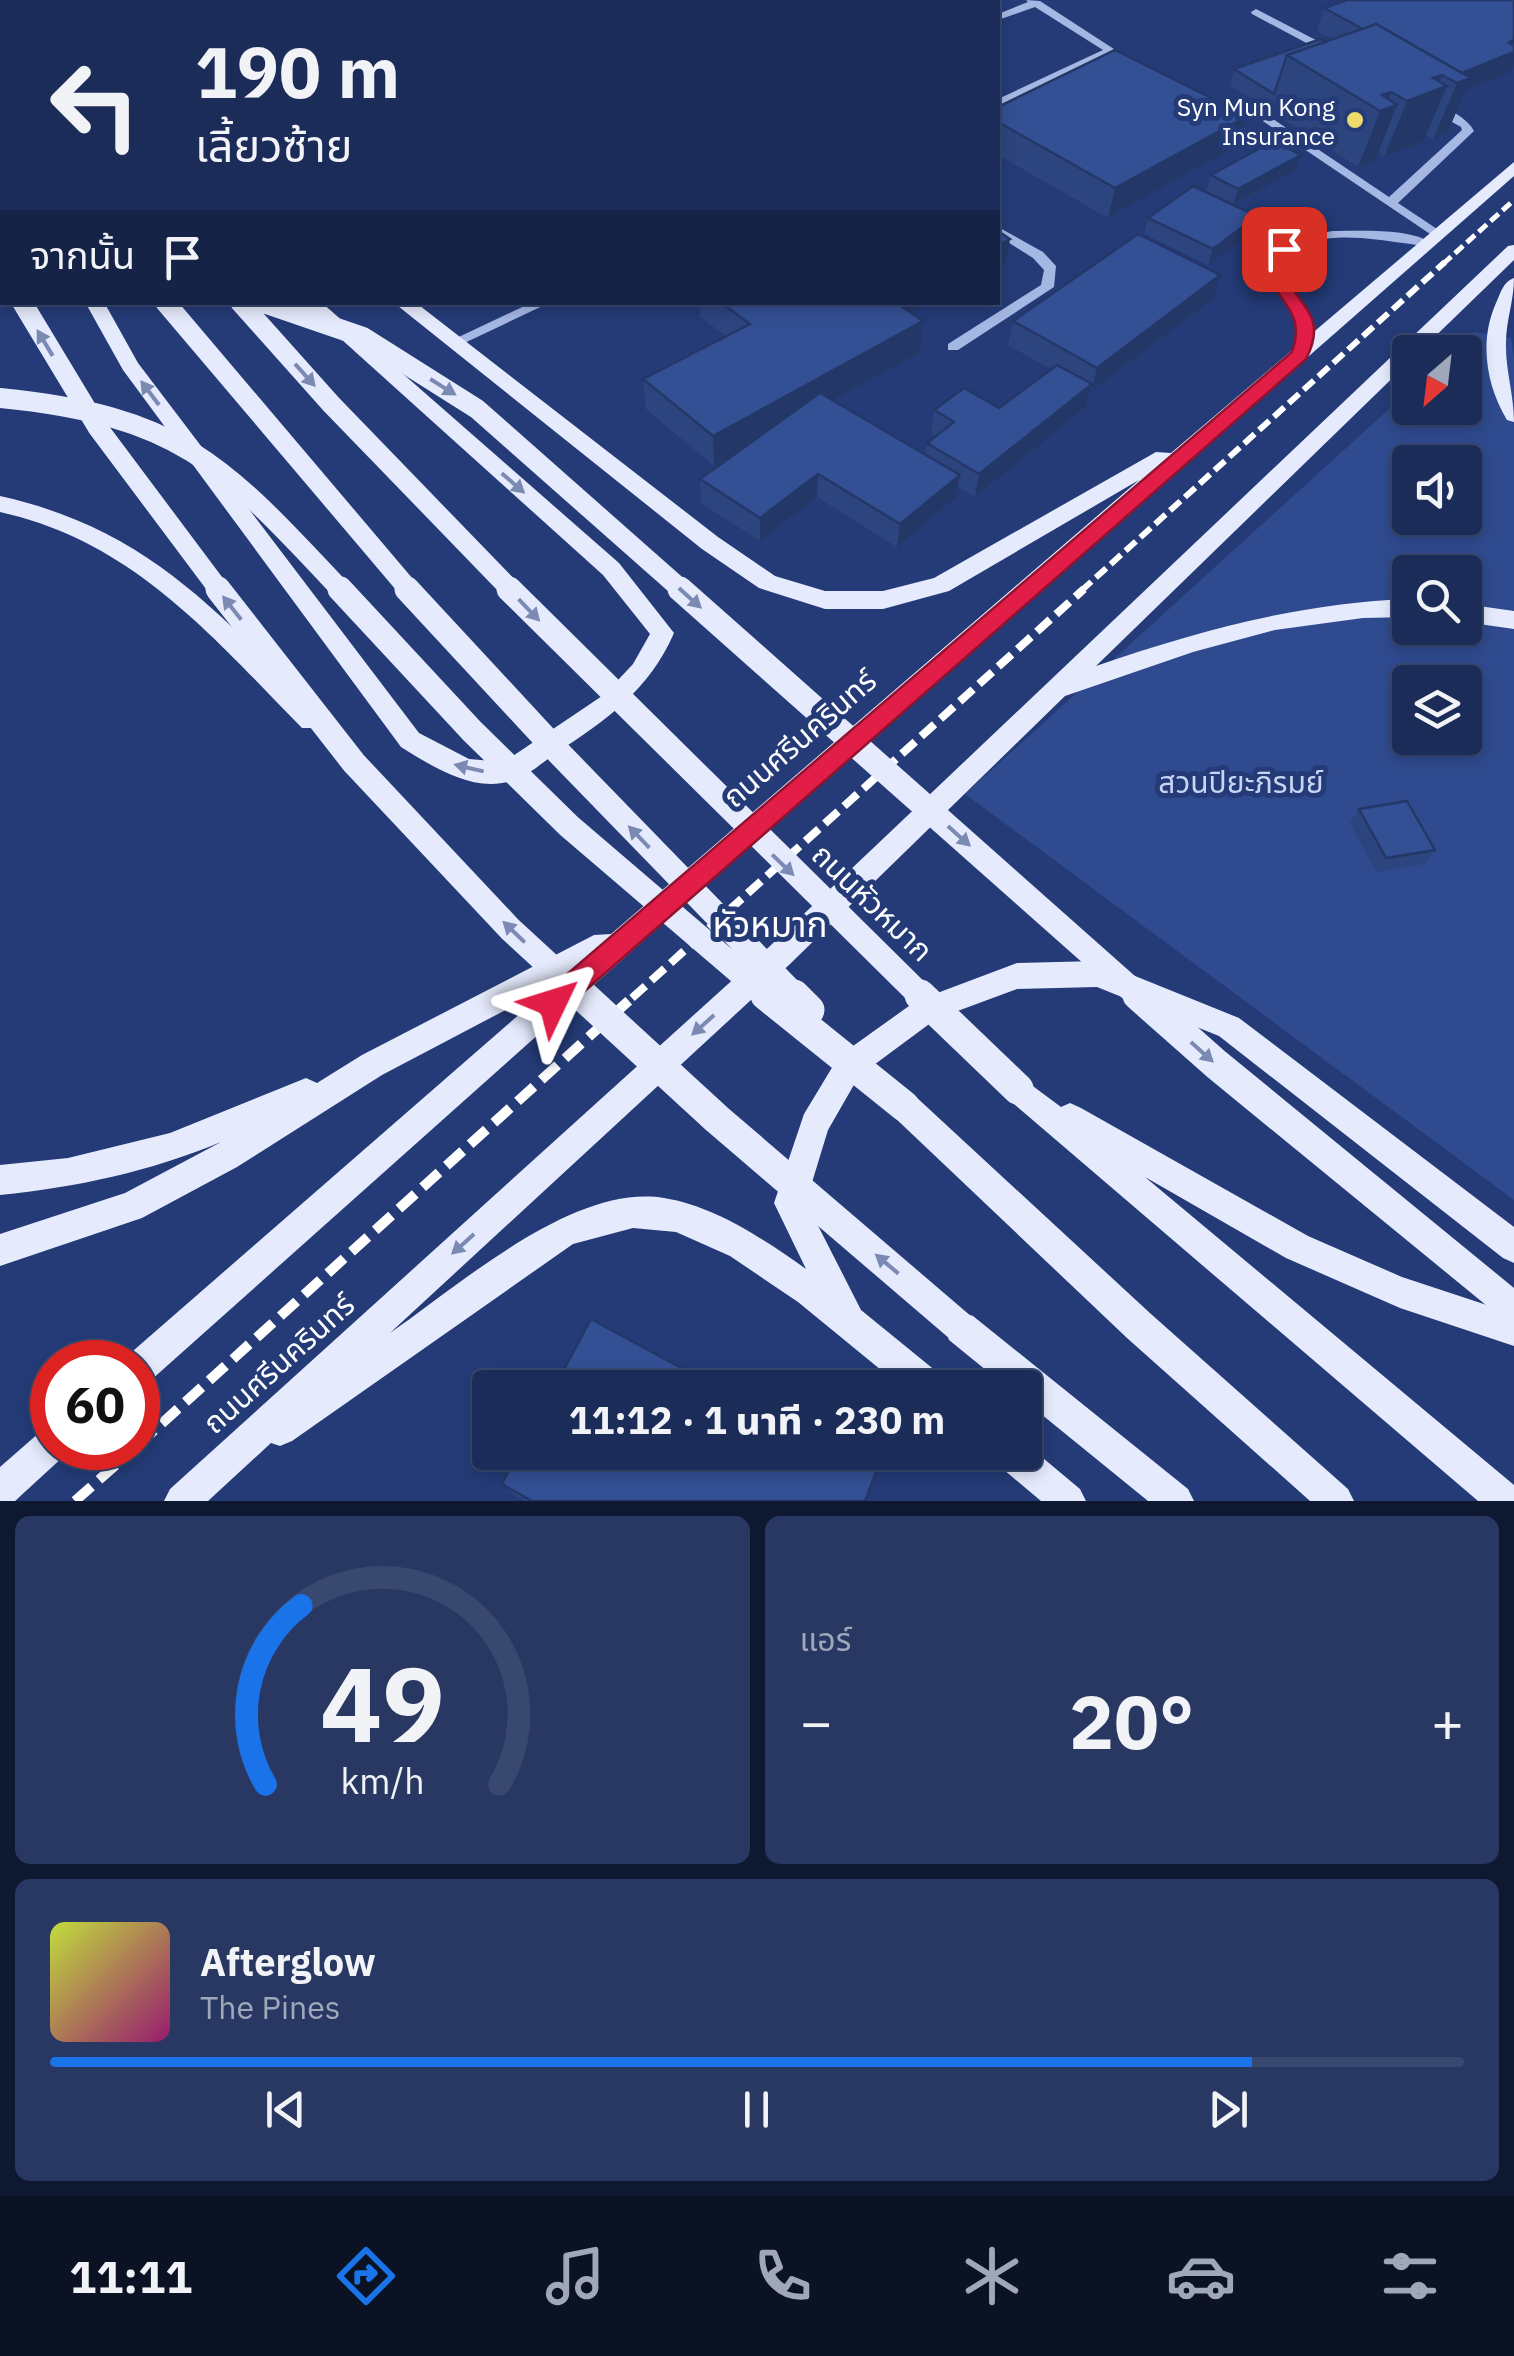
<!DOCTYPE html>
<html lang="th">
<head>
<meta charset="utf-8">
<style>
	body { margin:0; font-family:"IBM Plex Sans","Noto Sans Thai",sans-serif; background:#283862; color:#f1f3f6; height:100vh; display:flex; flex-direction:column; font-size:38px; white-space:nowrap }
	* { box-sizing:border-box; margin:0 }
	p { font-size:32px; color:#a0a7ba }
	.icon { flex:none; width:55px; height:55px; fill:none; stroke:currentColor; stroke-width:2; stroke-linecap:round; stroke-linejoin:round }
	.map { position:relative; height:1501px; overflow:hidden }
	.sheet { display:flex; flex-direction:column; gap:15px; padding:15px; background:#0f1831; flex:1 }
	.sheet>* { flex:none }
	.hud { position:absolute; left:0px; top:0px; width:1000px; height:305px; box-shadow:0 5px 15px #0003,0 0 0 2px #39486f; background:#1b2c59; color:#f1f3f6; overflow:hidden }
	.needle { width:65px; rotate:208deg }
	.tools { position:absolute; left:1392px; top:335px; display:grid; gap:20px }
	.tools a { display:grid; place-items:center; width:90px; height:90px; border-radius:10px; background:#1b2c59; box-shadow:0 5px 15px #0003,0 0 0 2px #39486f; font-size:50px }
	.speed { position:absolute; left:30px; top:1340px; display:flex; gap:20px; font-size:50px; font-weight:700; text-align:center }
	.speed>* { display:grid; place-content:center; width:130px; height:130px; border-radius:50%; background:#1b2c59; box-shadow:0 5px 15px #0003,0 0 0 2px #39486f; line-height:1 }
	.speed .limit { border:15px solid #d22; background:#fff; color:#111 }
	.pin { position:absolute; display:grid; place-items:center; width:85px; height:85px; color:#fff; margin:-42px; border-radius:20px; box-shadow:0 5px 15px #0006 }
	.me { position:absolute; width:110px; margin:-55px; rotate:49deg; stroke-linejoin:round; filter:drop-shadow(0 0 8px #0008) }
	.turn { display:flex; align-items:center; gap:35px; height:210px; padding:0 30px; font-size:45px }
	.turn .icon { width:130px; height:130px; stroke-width:2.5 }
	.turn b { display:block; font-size:70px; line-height:85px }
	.then { display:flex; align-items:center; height:95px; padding:0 30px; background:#0003; gap:20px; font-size:38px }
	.big { font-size:75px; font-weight:800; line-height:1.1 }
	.sheet .tile { flex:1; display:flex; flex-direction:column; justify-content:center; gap:15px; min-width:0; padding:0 35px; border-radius:15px; background:#283862 }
	.sheet .dial { align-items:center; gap:0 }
	.dial svg { height:260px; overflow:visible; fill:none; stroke:#39486f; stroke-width:7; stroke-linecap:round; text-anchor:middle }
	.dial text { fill:#f1f3f6; stroke:none }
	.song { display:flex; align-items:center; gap:30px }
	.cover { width:120px; height:120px; border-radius:15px; background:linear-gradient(135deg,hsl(70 70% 55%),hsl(320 70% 35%)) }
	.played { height:10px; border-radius:5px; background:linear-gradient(90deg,#1a73e8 85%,#39486f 85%) }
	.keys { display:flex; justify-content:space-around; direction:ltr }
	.heat { display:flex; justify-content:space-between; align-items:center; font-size:55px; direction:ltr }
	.sheet .tiles { flex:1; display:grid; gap:15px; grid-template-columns:1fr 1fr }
	.tile:last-child { grid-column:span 2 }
	.trip { position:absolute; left:472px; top:1370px; width:570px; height:100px; border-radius:10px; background:#1b2c59; box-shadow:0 5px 15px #0003,0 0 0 2px #39486f; font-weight:800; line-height:100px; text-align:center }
	.tab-bar { display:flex; height:160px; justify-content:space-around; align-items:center; background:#0b1224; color:#a0a7ba }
	.tab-bar .icon { width:70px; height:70px }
	.tab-bar .active { color:#1a73e8 }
	.tab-bar b { font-size:45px; color:#f1f3f6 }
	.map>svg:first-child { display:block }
	.green { fill:#2f4a8f; fill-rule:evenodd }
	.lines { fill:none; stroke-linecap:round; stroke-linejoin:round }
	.minor { fill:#a5b7e3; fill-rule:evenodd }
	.major { fill:#e5eafc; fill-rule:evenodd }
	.rail-far3 { stroke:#fff; stroke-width:5; stroke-dasharray:11 5; stroke-linecap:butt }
	.rail-far2 { stroke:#fff; stroke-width:6; stroke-dasharray:14 6; stroke-linecap:butt }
	.rail-far1 { stroke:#fff; stroke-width:8; stroke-dasharray:18 8; stroke-linecap:butt }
	.rail { stroke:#fff; stroke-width:10; stroke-dasharray:22 10; stroke-linecap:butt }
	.major-bridge-far2 { stroke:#e5eafc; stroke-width:20 }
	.major-bridge-far1 { stroke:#e5eafc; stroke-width:25 }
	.major-bridge { stroke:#e5eafc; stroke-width:31 }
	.wall { fill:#2d457f }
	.shaded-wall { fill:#243868 }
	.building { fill:#345094; stroke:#243868; stroke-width:2.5 }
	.oneway { fill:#7b8ab3 }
	.route { fill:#e11d48; stroke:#92132f; stroke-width:2.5 }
	.poi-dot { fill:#eddc6a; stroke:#243b77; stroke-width:4 }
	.labels { text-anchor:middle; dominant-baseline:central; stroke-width:10; stroke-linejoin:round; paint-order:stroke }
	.far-poi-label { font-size:25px; fill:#fff; stroke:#243b77; text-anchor:end }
	.street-label { font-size:30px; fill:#fff; stroke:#243b77 }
	.park-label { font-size:30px; fill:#c8d4f3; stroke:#243b77 }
	.quarter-label { font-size:35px; fill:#fff; stroke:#243b77 }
</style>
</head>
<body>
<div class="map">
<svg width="1514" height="1501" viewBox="0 0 1514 1501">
	<rect width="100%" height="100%" fill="#243b77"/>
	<path class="green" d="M 1474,332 L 1511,338 L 1514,359 L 1514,1200 L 965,794 L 1410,390 L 1410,408 L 1465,408 L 1465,352 L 1451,352 ZM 1410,462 L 1465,462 L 1465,518 L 1410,518 ZM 1410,572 L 1465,572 L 1465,628 L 1410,628 ZM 1410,682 L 1465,682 L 1465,738 L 1410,738 Z"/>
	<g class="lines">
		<path class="minor" d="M 1026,0 L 1040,1 L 1137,64 L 1128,66 L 1110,55 L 998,106 L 998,99 L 1103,50 L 1035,7 L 998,20 L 998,14 L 1028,2 Z
			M 1256,9 L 1335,50 L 1336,52 L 1327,54 L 1252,14 L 1251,12 Z
			M 1429,105 C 1443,104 1468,118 1474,131 L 1398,203 L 1440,231 L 1442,234 L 1436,238 L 1245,109 L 1255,107 L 1389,197 L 1462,130 L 1461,127 L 1429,109 Z
			M 1223,116 L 1278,148 L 1280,150 L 1270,152 L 1219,121 L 1217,119 Z
			M 998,227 L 1043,252 L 1056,266 L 1054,287 L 958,350 L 948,350 L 948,344 L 1041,285 L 1044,270 L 1033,258 L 998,236 Z
			M 1333,231 C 1364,231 1407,228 1433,243 C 1424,248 1415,244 1403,243 C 1367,238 1309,228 1283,260 C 1287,309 1321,302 1307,355 L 1305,358 L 1295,358 L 1297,319 L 1271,280 L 1270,260 C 1287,238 1307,235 1333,231 Z
			M 533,302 L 551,302 L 458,346 L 453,347 L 446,343 Z"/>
		<path class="major" d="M 18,0 L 33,0 L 34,2 L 19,2 Z
			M 74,0 L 88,0 L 89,2 L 75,2 Z
			M 0,55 L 2,56 L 2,69 L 0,68 Z
			M 0,122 L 2,123 L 2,137 L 0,136 Z
			M 1514,162 L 1514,176 L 652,933 L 150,1381 L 138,1386 L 138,1362 L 124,1362 L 126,1357 L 553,985 L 382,1075 L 237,1167 L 142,1218 L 0,1266 L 0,1234 L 125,1193 L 221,1142 C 149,1172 77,1187 0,1195 L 0,1165 L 68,1158 L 170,1133 L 306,1078 L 317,1083 L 362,1055 L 594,935 L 611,934 L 1139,480 L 949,591 L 883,609 L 825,609 L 759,588 L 702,549 L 393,302 L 415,302 L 718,537 L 775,576 L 825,591 L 883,591 L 934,578 L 1156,452 L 1171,453 Z
			M 1514,245 L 1514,260 L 1419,352 L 1410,352 L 1410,361 L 1096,666 C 1200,630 1300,603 1410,599 L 1410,617 L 1363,618 L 1275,630 L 1193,652 L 1065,696 L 790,964 L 390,1333 C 461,1284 574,1183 664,1198 C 715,1206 765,1240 806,1269 L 774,1203 L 804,1114 L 839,1056 L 916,1001 L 1017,963 L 1098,961 L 1239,1018 L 1514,1227 L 1514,1263 L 1503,1258 L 1219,1036 L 1097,987 L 1017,989 L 936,1019 L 859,1076 L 828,1130 L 806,1202 L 861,1310 L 942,1376 L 947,1388 L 903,1388 L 798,1302 L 730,1256 L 676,1232 L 633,1228 L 573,1244 L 292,1441 L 280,1446 L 271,1443 L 208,1501 L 164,1501 L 170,1489 L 770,946 L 1508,246 Z
			M 0,259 L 2,260 L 2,275 L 0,274 Z
			M 1514,278 C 1514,301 1506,320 1506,342 C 1505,369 1514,394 1514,422 L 1507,420 C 1486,385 1479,341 1496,303 C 1501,292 1503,282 1514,278 Z
			M 2,292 L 2,302 L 8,302 L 0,305 Z
			M 85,302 L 104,302 L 138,363 L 419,733 L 469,759 L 504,762 L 605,694 L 633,664 L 650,634 L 603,575 L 300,302 L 321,302 L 619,563 L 674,633 C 649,690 607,720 556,753 C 539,765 524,780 502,783 C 467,789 430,765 401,747 L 123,370 Z
			M 0,496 C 148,529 217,612 320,714 L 323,721 L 320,728 L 302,728 C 211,635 132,541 0,512 Z
			M 1465,604 L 1514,611 L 1514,629 L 1465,622 Z
			M 1018,1075 L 1061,1107 L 1070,1103 L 1081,1108 L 1308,1236 L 1402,1277 L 1514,1314 L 1514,1346 L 1400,1308 L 1286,1258 L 1145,1177 L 1514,1485 L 1514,1501 L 1478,1501 L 1008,1099 L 1003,1089 L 1008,1079 Z
			M 904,1092 L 915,1096 L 1151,1314 L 1348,1489 L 1354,1501 L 1310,1501 L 1127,1338 L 893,1116 L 889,1106 L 893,1096 Z
			M 961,1312 L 973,1316 L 1188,1489 L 1194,1501 L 1148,1501 L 1025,1401 L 1025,1388 L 1008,1388 L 949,1340 L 945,1328 L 949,1316 Z
			M 52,1427 L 52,1448 L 68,1448 L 64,1456 L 15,1501 L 0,1501 L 0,1467 L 40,1432 Z
			M 1025,1443 L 1080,1489 L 1086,1501 L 1041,1501 L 997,1464 L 992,1452 L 1025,1452 Z"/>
		<path class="rail-far3" d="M 1443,264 L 1514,200"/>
		<path class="rail-far2" d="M 1081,591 L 1445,262"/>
		<path class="rail-far1" d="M 632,998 L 1084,589"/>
		<path class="rail" d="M 138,1445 L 635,995
			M 75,1501 L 135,1448"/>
		<path class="major-bridge-far2" d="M 22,302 L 98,428 L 220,591
			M 165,302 L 410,591
			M 240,302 L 331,404 L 512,591
			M 261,302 L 363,337 L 477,409 L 683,591
			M 0,398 C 181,416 223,464 342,591"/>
		<path class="major-bridge-far1" d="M 218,589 L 354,763 L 510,929 L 585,998
			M 340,589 L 472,731 L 569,826 L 770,998
			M 407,589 L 559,753 L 797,998
			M 509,589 L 923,998
			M 680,589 L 1141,998"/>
		<path class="major-bridge" d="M 582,995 L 717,1119 L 961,1328
			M 766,995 L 904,1106
			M 794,995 L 809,1010
			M 920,995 L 1018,1089
			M 1138,995 L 1216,1064 L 1514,1308"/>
	</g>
	<path class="wall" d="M 170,0 L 271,0 L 262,2 L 172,2 Z
		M 395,0 L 489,0 L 481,2 L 398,2 Z
		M 1324,8 L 1511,72 L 1466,90 L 1447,133 L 1433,139 L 1426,135 L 1423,142 L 1384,157 L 1378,153 L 1375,161 L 1358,167 L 1230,85 L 1234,69 L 1332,39 L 1317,31 Z
		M 998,107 L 1247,116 L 1238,145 L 1108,218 L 998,155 Z
		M 1295,171 L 1234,205 L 1252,232 L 1208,265 L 1144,234 L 1148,218 L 1228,202 L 1206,191 L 1211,175 Z
		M 1213,299 L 1090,391 L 1086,407 L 975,497 L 958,487 L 956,498 L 897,547 L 817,497 L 760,541 L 701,503 L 700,479 L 732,457 L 714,466 L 646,409 L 643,379 L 726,336 L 700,317 L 700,302 L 930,302 L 911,313 L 923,321 L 920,352 L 833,400 L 925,454 L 927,443 L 935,436 L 931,434 L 934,410 L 999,408 L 1051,369 L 1008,345 L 1013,321 Z
		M 1359,809 L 1435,850 L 1424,864 L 1376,872 L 1350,823 Z
		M 502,1484 L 865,1501 L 524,1501 L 516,1496 Z"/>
	<path class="shaded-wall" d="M 189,0 L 271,0 L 262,2 L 185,2 Z
		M 416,0 L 489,0 L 481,2 L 416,2 Z
		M 1514,39 L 1514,65 L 1511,72 L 1466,90 L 1447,133 L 1433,139 L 1457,83 L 1450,79 Z
		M 1442,75 L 1436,90 L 1447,86 L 1423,142 L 1384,157 L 1407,101 L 1433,78 Z
		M 1391,92 L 1384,110 L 1397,105 L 1375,161 L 1358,167 L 1380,111 L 1382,95 Z
		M 1247,116 L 1238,145 L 1108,218 L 1115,188 Z
		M 1301,155 L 1295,171 L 1233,205 L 1238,189 Z
		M 1257,216 L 1252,232 L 1208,265 L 1213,249 Z
		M 1010,239 L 1006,262 L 998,267 L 998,245 Z
		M 1220,275 L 1213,299 L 1091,391 L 1097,368 Z
		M 889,302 L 930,302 L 884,327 Z
		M 923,321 L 920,352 L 714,466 L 713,436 Z
		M 1092,384 L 1086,407 L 975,497 L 979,474 Z
		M 818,474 L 817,497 L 760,541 L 760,518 Z
		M 960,475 L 956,498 L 897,547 L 900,524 Z"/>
	<path class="building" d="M 307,0 L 368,0 L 371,2 L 298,2 Z
		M 1347,0 L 1514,0 L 1514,39 L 1509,43 L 1514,45 L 1514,52 L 1462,73 L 1376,24 L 1363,29 L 1324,8 Z
		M 1376,24 L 1471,78 L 1457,83 L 1442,75 L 1433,78 L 1447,86 L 1407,101 L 1391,92 L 1382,95 L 1397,105 L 1380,111 L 1287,55 Z
		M 1321,39 L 1325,42 L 1287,55 L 1274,94 L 1234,69 Z
		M 1115,50 L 1247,116 L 1115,188 L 998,122 L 998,107 Z
		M 1273,141 L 1301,155 L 1238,189 L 1211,175 Z
		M 1193,186 L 1257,216 L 1213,249 L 1148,218 Z
		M 998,231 L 1010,239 L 998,245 Z
		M 1138,234 L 1220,275 L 1097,368 L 1013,321 Z
		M 720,302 L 895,302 L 923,321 L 713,436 L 643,379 L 750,324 Z
		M 1057,365 L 1092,384 L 979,474 L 927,443 L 954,422 L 934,410 L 964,388 L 999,408 Z
		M 820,393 L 960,475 L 900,524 L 818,474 L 760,518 L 700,479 Z
		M 1407,801 L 1435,850 L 1386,858 L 1359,809 Z
		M 591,1319 L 718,1388 L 554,1388 Z
		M 519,1452 L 839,1452 L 876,1472 L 865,1501 L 532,1501 L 502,1484 Z"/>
	<defs><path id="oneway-solid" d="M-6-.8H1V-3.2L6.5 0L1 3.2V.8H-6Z" transform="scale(2.5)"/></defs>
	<g class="oneway">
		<use href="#oneway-solid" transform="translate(45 343) rotate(-121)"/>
		<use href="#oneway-solid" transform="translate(305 375) rotate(48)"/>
		<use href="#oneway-solid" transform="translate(443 387) rotate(32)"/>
		<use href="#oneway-solid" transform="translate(150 393) rotate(-127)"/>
		<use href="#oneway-solid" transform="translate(513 483) rotate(41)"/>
		<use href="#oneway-solid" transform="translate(690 598) rotate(42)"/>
		<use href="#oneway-solid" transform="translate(232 608) rotate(-128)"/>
		<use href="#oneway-solid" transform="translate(529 610) rotate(46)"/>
		<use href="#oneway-solid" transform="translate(469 768) rotate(-167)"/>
		<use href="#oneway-solid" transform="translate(959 836) rotate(42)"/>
		<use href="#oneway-solid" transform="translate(639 837) rotate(-134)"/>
		<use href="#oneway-solid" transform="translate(783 865) rotate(44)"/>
		<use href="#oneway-solid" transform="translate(514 932) rotate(-136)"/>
		<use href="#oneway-solid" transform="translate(703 1025) rotate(138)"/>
		<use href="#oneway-solid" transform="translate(1202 1052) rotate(42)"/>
		<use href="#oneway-solid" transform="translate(463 1244) rotate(138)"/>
		<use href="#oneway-solid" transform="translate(887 1264) rotate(-140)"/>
	</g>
	<path class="route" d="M 1284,244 L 1293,249 C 1267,300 1337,300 1306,359 L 562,1011 L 553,1015 L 544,1011 L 540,1003 L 544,994 L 1292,352 C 1312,297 1248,297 1279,245 Z"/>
	<circle class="poi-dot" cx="1355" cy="120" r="10"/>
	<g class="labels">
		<g class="far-poi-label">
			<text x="1335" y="106">Syn Mun Kong<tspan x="1335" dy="29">Insurance</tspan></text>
		</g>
		<g class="street-label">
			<text transform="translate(799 738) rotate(-41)">ถนนศรีนครินทร์</text>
			<text transform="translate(873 902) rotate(44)">ถนนหัวหมาก</text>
			<text transform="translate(278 1363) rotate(-42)">ถนนศรีนครินทร์</text>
		</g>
		<g class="park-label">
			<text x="1241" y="781">สวนปิยะภิรมย์</text>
		</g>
		<g class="quarter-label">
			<text x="770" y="924">หัวหมาก</text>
		</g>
	</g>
</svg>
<div class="tools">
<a><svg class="needle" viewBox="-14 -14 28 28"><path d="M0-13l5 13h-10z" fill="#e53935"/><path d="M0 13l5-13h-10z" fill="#a0a7ba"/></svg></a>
<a><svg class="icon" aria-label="sound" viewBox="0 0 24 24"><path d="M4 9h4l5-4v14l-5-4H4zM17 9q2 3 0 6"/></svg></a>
<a><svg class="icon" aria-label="search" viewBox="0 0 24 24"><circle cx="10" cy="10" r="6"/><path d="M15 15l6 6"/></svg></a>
<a><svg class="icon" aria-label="layers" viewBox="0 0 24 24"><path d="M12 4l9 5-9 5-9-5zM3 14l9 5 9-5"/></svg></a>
</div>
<div class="speed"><div class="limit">60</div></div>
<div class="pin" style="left:1284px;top:249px;background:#d93025"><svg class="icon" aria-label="arrive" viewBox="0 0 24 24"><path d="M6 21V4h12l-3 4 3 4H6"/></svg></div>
<svg class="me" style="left:553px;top:1003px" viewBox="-20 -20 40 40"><path d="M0-17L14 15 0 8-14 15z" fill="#e11d48" stroke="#fff" stroke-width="4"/></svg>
<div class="trip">11:12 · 1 นาที · 230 m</div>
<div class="hud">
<div class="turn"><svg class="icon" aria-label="left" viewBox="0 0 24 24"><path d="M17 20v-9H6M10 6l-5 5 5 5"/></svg><div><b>190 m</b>เลี้ยวซ้าย</div></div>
<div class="then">จากนั้น<svg class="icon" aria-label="arrive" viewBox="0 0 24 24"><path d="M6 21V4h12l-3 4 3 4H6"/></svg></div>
</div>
</div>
<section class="sheet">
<div class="tiles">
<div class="tile dial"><svg viewBox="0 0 100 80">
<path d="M14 69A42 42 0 1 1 86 69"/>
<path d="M14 69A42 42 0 0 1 25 14" stroke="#1a73e8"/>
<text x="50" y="56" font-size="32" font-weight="700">49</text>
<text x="50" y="72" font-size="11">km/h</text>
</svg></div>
<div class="tile"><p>แอร์</p>
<div class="heat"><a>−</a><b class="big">20°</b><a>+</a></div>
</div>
<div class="tile">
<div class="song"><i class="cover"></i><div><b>Afterglow</b><p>The Pines</p></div></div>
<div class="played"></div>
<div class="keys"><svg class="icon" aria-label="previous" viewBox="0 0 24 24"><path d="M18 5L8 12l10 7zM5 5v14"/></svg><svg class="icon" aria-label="pause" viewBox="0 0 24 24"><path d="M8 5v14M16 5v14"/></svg><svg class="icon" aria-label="next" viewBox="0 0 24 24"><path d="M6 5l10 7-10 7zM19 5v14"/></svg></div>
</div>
</div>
</section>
<nav class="tab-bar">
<b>11:11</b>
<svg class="icon active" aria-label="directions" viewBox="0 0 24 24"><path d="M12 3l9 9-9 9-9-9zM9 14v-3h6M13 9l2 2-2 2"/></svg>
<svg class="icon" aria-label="music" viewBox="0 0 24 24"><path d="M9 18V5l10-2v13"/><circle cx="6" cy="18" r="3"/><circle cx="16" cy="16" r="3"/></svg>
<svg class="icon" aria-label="phone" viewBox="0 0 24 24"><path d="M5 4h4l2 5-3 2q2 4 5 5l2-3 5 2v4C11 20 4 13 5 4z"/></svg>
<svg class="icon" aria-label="climate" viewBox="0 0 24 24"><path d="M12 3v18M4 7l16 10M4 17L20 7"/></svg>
<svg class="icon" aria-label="car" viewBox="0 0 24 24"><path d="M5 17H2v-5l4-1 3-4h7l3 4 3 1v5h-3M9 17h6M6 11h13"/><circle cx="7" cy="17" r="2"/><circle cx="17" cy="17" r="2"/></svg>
<svg class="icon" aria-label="filters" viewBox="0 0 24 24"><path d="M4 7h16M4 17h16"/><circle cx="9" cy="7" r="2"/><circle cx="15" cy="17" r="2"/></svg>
</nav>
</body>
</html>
